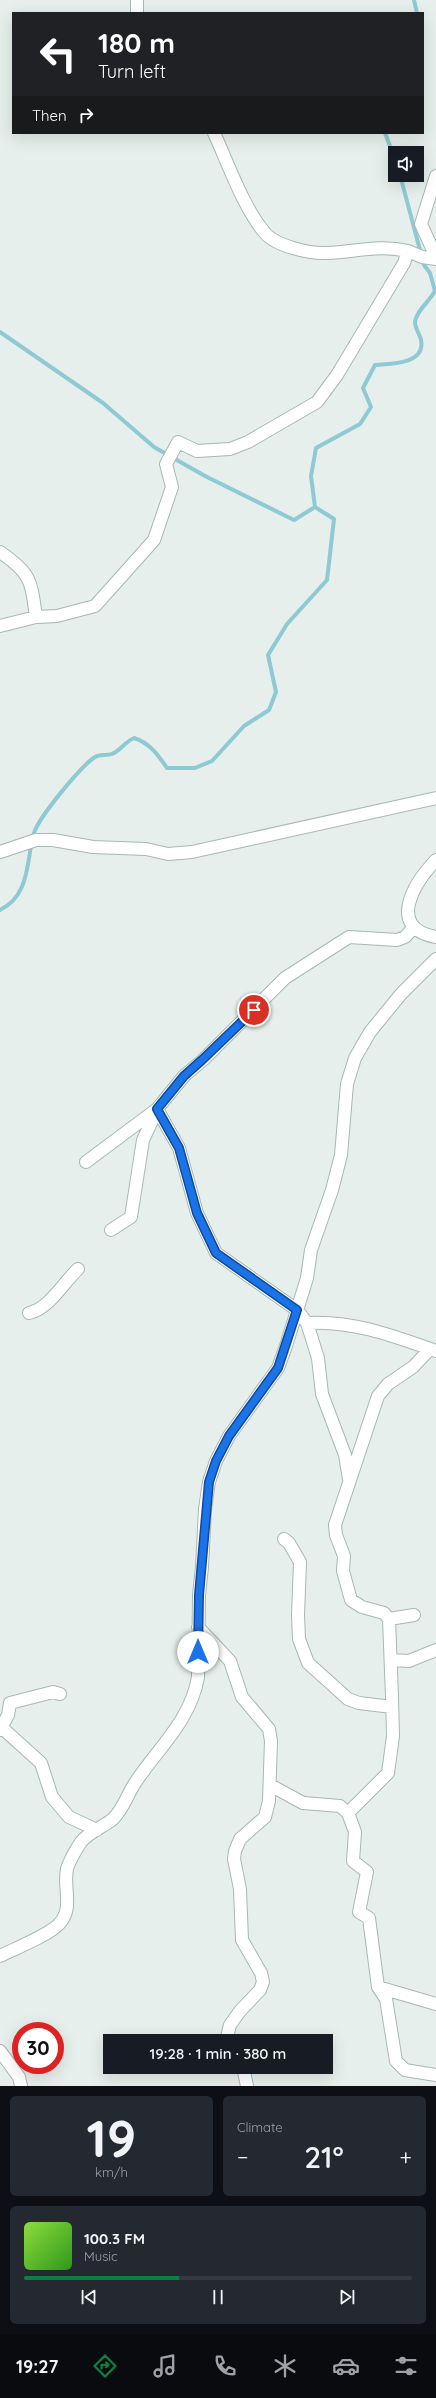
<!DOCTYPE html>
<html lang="en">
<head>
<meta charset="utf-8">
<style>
	body { margin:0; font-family:Quicksand,sans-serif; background:#242831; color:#f1f3f6; height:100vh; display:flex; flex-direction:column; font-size:15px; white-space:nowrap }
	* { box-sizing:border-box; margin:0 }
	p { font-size:13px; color:#9ea1a6 }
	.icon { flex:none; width:22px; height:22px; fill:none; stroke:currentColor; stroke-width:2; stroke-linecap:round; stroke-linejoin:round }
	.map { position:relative; height:2086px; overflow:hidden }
	.sheet { display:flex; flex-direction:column; gap:10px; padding:10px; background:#0d0f14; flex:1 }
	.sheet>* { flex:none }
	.banner { position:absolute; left:12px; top:12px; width:412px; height:122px; border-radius:0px; box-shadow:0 4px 16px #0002; background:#202124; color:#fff; overflow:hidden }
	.tools { position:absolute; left:388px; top:146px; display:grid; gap:8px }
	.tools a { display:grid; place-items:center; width:36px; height:36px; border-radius:0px; background:#171b24; box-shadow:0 4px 16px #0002; font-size:20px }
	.speed { position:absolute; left:12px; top:2022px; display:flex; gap:8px; font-size:20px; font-weight:700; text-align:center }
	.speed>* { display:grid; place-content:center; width:52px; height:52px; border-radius:50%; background:#171b24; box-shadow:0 4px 16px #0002; line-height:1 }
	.speed .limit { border:6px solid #d22; background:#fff; color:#111 }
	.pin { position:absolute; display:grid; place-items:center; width:34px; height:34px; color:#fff; margin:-17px; border:2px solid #fff; border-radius:50%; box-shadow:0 1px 4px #0007 }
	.me { position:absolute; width:44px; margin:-22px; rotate:0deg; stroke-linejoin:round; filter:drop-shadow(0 0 3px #0008) }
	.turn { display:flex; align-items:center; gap:14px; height:84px; padding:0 20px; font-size:18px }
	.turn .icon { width:52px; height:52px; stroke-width:2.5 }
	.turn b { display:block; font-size:28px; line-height:34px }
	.then { display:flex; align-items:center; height:38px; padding:0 20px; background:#0003; gap:8px; font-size:15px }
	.big { font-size:30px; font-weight:600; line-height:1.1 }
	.sheet .card { flex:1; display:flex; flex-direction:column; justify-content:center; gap:6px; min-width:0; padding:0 14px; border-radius:6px; background:#242831 }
	.sheet .dial { align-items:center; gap:0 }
	.dial b { font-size:52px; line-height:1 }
	.song { display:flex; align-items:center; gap:12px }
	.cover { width:48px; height:48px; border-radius:6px; background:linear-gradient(135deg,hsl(90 70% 55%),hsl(110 70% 35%)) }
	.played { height:4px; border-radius:2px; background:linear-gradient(90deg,#0b8043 40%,#363941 40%) }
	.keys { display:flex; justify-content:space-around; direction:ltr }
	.heat { display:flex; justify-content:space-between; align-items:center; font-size:22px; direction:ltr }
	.sheet .tiles { flex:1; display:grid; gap:10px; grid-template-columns:1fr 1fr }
	.card:last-child { grid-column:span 2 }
	.trip { position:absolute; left:103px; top:2034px; width:230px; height:40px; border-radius:0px; background:#171b24; box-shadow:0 4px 16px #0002; font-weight:600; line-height:40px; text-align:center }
	.tab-bar { display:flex; height:64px; justify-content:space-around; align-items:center; background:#090b0e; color:#9ea1a6 }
	.tab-bar .icon { width:28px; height:28px }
	.tab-bar .active { color:#0b8043 }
	.tab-bar b { font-size:18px; color:#f1f3f6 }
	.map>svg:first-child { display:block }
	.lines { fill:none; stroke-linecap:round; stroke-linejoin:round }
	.stream { stroke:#8ec9d4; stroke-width:4 }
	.street-casing { stroke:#a8b8b2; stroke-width:14 }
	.street { stroke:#fff; stroke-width:12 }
	.route-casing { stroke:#114b97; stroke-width:10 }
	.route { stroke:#1a73e8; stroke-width:7 }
</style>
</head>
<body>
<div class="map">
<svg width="436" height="2086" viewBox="0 0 436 2086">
	<rect width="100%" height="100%" fill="#e6efeb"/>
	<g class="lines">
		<path class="stream" d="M 414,0 L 417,13
			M 385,133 L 395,159
			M 0,332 L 103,403 L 154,447 L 205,476 L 294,520 L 315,507
			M 0,910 C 31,895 26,860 34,833 C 39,817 81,766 95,757 C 100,754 107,756 112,754 C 120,751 126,741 134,738 C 150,743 158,755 167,768 L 195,768 L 212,761 L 244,726 L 269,710 L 276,692 L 268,655 L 287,624 L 327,580 L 334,519 L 315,507 L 311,476 L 316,448 L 360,424 L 371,407 L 363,388 L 375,365 C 391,364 426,364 421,340 C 420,334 415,329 415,322 C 416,311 430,301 435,291 L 430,273 L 424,265 L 400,175"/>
		<defs>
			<path id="street" d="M 137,13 L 137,0
				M 436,176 L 421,224 L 436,257
				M 408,251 L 422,257 L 436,259
				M 0,552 C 32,574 31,581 36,617
				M 0,626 L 36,617 L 57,616 L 95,606 L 154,540 L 172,487 L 166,464 L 178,442 L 197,451 L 230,449 L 248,442 L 317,402 L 337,375 L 404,263 L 408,251 C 378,244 356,252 327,253 C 310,254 276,246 265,233 C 244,209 228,163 214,133
				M 0,852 L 36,840 L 53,840 L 93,847 L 146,849 L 168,854 L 192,852 L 436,798
				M 436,860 C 414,883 386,928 436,937
				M 157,1109 L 179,1148 L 197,1213 L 216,1253 L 297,1310 L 307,1323 L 318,1358 L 322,1394 L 345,1455 L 349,1479
				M 86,1162 L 157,1109 L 184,1076 L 203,1060 L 285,978 L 349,937 L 397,940 L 405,937 L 414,927
				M 111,1230 L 131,1217 L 143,1140 L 157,1110
				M 29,1313 C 49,1309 63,1283 78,1269
				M 307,1323 C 352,1320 394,1336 436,1351
				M 284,1539 L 289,1543 L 300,1562 L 298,1615 L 299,1639 L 308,1663 L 348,1699 L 359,1703 L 392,1707
				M 389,1619 L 414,1615
				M 198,1627 L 230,1661 L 242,1697 L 269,1729 L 271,1741 L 269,1801 L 265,1817 L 240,1839 L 235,1851 L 234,1859 L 240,1889 L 242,1940 L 261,1973 L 263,1982 L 260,1990 L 240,2011 L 230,2025 L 226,2041
				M 391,1660 L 409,1661 L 436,1650
				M 0,1726 L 41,1763 L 52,1797 L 69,1817 L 97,1830
				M 0,1730 L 8,1715 L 10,1703 L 53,1692 L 60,1694
				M 270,1785 L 303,1803 L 340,1806 L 348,1813 L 355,1832 L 353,1861 L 367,1872 L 359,1912 L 369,1918 L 378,1987 L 386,1999 L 396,2061 L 405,2070 L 436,2075
				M 348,1813 L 388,1773 L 393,1736 L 392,1697 L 389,1619 L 384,1613 L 362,1607 L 351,1600 L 343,1571 L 344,1556 L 336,1535 L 335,1525 L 378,1396 L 388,1384 L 413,1367 L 430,1349
				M 0,1956 C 14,1949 49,1935 59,1924 C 74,1909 63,1888 67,1869 C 69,1862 76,1849 81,1842 C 89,1832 103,1827 113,1819 C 124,1808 127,1795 135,1783 C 158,1748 191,1720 198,1677 L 199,1595 L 202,1567 L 205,1509 L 209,1482 L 216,1461 L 229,1436 L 278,1368 L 286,1346 L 307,1278 L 311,1250 L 332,1190 L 341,1155 L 347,1084 L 355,1058 L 370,1032 L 401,994 L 436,959
				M 378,1987 L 436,2004
				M 0,2051 L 19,2077 L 21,2086
				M 243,2067 L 247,2086"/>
		</defs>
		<use href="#street" class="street-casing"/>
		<use href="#street" class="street"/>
	</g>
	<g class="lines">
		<defs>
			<path id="route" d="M 198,1652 L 199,1595 L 209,1482 L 216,1461 L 229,1436 L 278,1368 L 297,1310 L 216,1253 L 197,1213 L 179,1148 L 157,1109 L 184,1076 L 202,1060 L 254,1010"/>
		</defs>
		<use href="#route" class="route-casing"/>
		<use href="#route" class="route"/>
	</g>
</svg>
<div class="tools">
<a><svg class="icon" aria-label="sound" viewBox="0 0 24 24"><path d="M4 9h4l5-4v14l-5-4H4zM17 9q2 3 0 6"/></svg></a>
</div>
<div class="speed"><div class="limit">30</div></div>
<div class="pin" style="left:254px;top:1010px;background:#d93025"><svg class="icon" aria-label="arrive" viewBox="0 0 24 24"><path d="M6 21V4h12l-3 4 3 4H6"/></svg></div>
<svg class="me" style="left:198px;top:1652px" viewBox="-20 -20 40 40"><circle r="19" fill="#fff"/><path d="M0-13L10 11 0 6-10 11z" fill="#1a73e8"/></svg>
<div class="trip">19:28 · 1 min · 380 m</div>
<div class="banner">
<div class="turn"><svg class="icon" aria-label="left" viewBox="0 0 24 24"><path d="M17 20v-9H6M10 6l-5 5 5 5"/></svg><div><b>180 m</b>Turn left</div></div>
<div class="then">Then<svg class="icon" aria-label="right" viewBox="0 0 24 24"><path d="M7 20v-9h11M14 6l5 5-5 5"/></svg></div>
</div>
</div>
<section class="sheet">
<div class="tiles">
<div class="card dial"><b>19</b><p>km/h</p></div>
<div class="card"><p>Climate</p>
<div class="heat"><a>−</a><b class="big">21°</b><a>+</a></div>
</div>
<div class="card">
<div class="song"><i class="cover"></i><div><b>100.3 FM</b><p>Music</p></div></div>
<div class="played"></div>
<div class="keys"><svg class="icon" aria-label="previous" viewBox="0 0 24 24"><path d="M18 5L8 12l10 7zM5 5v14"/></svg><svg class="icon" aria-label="pause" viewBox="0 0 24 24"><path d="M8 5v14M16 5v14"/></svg><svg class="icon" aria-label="next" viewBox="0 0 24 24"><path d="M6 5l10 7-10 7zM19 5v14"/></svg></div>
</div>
</div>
</section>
<nav class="tab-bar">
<b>19:27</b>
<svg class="icon active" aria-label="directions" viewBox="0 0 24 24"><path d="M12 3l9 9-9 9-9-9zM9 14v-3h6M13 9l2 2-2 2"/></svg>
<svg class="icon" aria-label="music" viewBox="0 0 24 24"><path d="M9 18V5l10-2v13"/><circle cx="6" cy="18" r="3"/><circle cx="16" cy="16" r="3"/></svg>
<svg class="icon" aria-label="phone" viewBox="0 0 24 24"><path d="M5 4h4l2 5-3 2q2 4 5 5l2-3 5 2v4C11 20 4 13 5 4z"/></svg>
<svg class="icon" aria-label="climate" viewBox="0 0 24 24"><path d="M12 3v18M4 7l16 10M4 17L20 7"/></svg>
<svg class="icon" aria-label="car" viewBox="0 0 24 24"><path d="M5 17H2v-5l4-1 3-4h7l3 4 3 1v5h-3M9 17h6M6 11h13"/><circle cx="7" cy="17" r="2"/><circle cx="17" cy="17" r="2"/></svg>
<svg class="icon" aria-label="filters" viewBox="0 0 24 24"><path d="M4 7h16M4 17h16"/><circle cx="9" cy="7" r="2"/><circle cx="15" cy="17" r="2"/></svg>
</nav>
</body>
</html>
